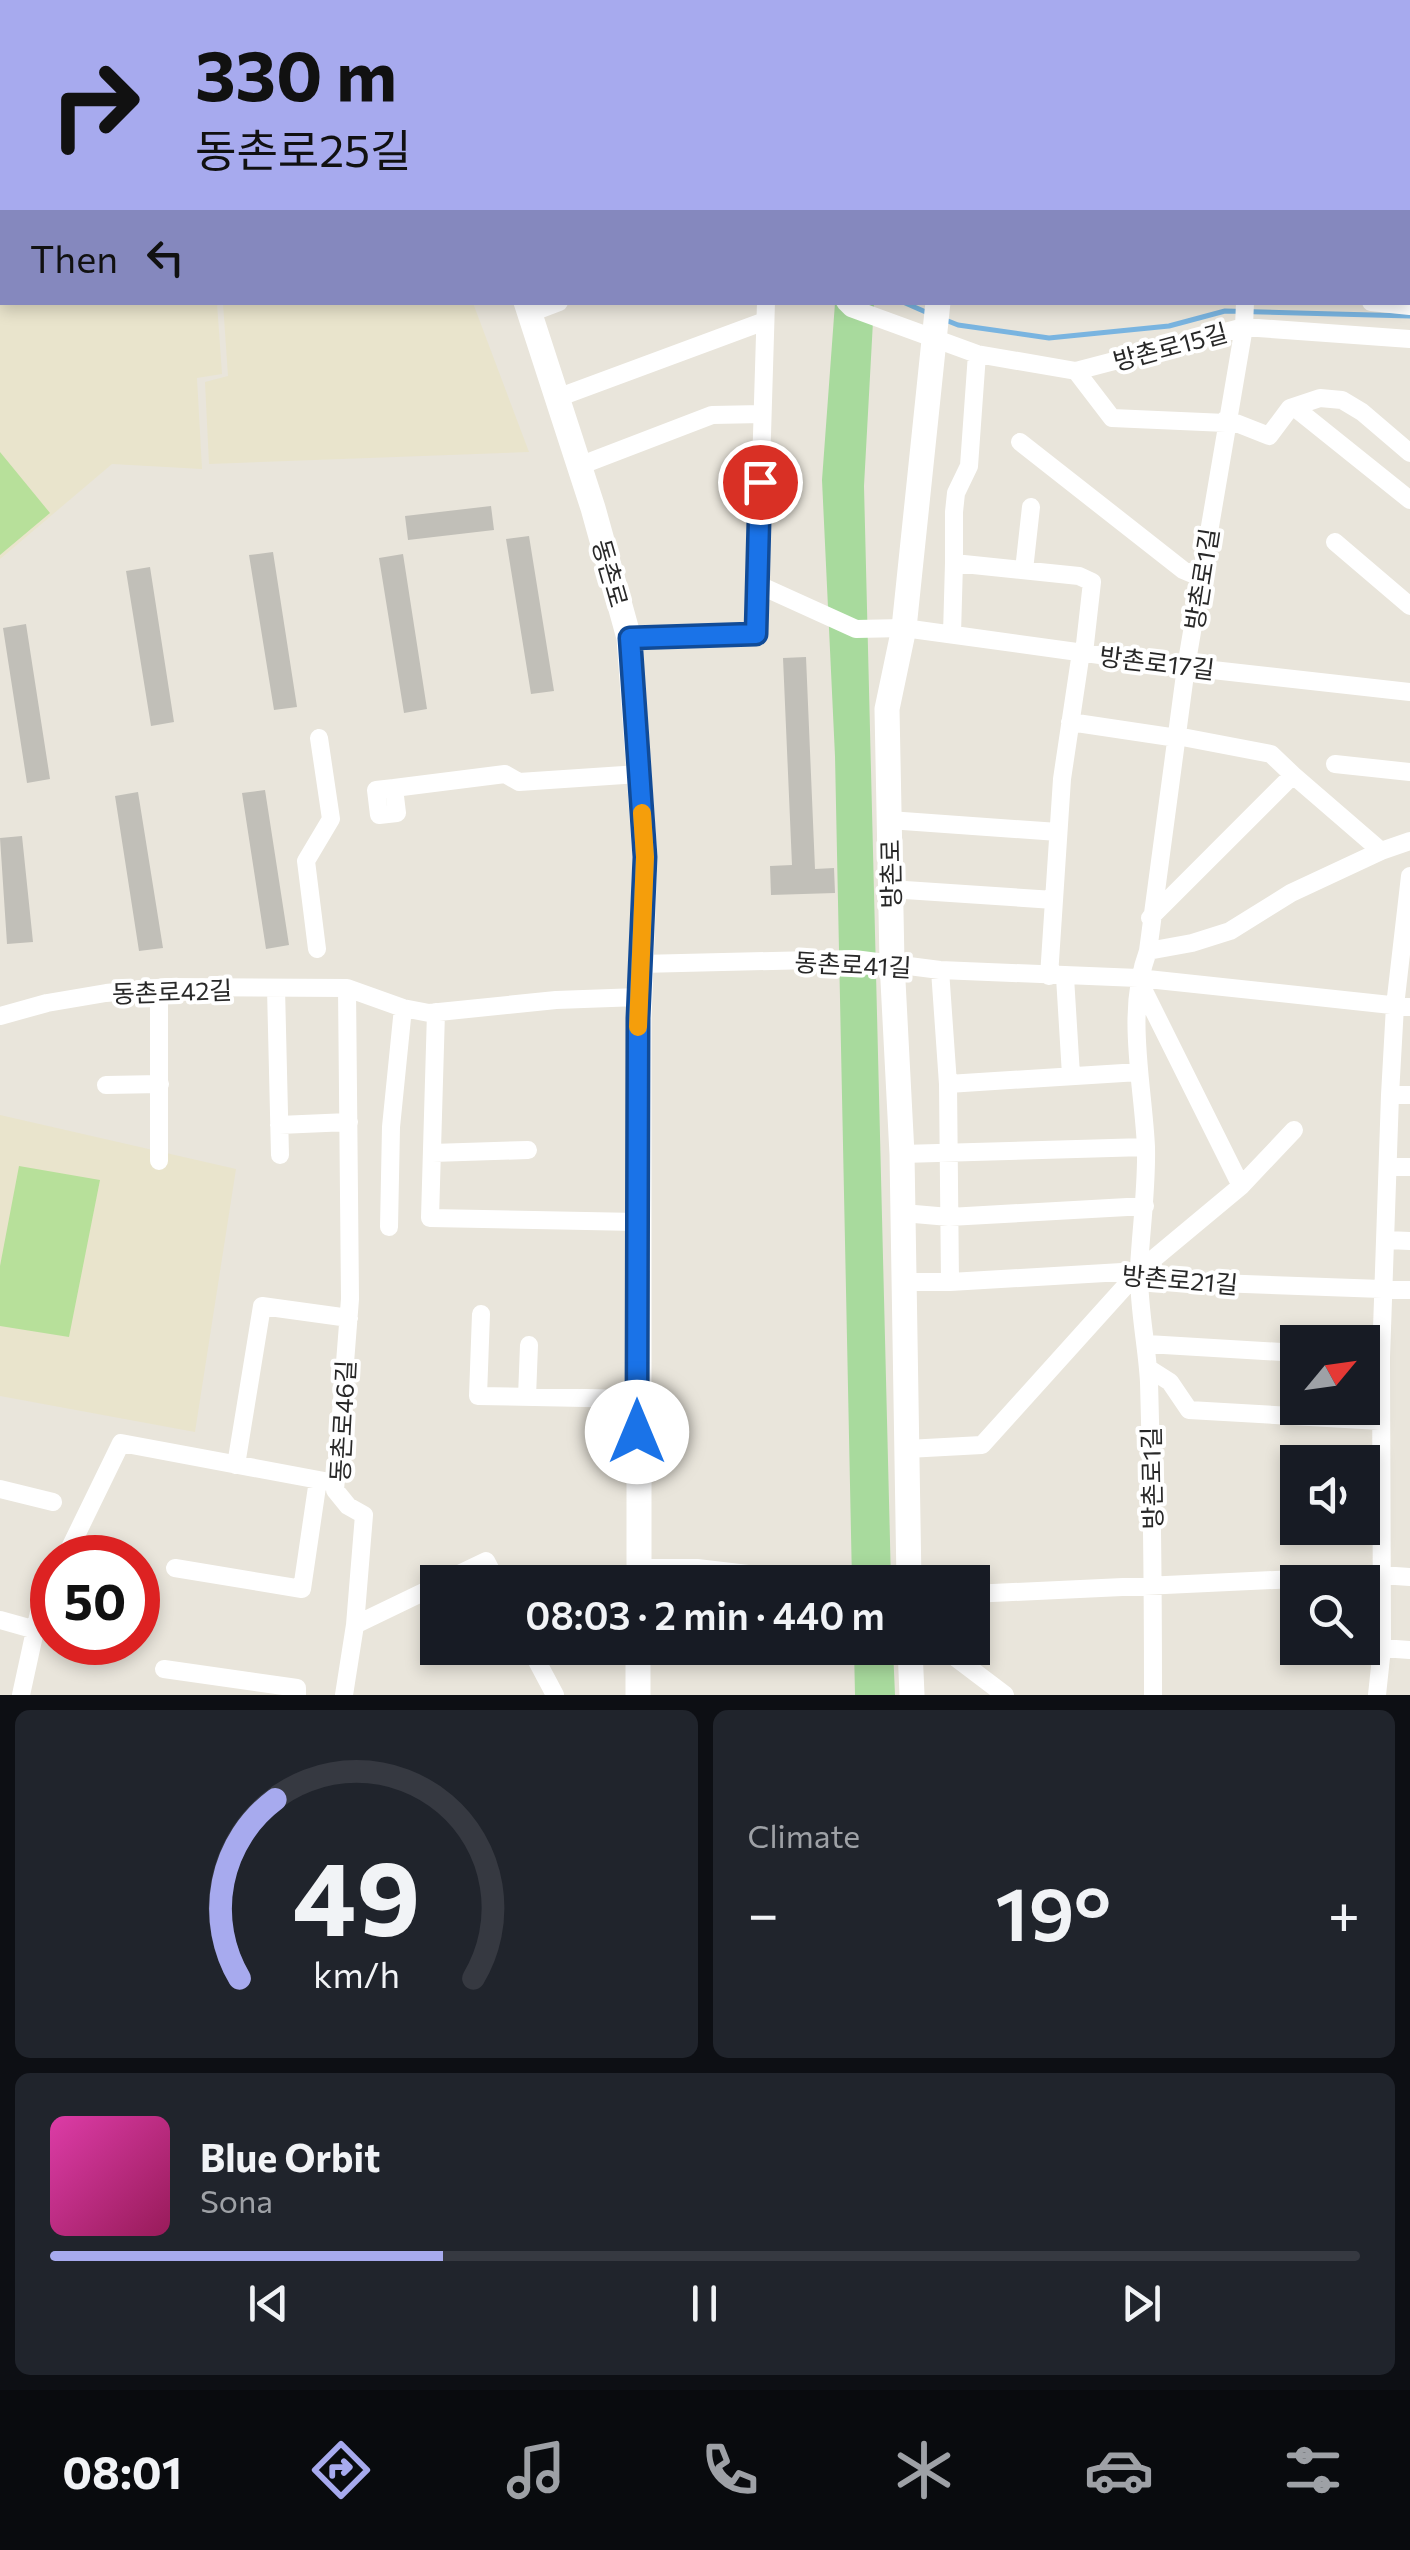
<!DOCTYPE html>
<html lang="en">
<head>
<meta charset="utf-8">
<style>
	body { margin:0; font-family:Commissioner,"Noto Sans KR",sans-serif; background:#20242c; color:#f1f3f6; height:100vh; display:flex; flex-direction:column; font-size:38px; white-space:nowrap }
	* { box-sizing:border-box; margin:0 }
	p { font-size:32px; color:#9ea1a6 }
	.icon { flex:none; width:55px; height:55px; fill:none; stroke:currentColor; stroke-width:2; stroke-linecap:round; stroke-linejoin:round }
	.map { position:relative; height:1695px; overflow:hidden }
	.panel { display:flex; flex-direction:column; gap:15px; padding:15px; background:#0d0f14; flex:1 }
	.panel>* { flex:none }
	.top-card { position:absolute; left:0px; top:0px; width:1410px; height:305px; box-shadow:0 5px 15px #0003; background:#a7aaee; color:#111; overflow:hidden }
	.needle { width:65px; rotate:61deg }
	.fabs { position:absolute; left:1280px; top:1325px; display:grid; gap:20px }
	.fabs a { display:grid; place-items:center; width:100px; height:100px; border-radius:0px; background:#171b24; box-shadow:0 5px 15px #0003; font-size:50px }
	.speed { position:absolute; left:30px; top:1535px; display:flex; gap:20px; font-size:50px; font-weight:700; text-align:center }
	.speed>* { display:grid; place-content:center; width:130px; height:130px; border-radius:50%; background:#171b24; box-shadow:0 5px 15px #0003; line-height:1 }
	.speed .limit { border:15px solid #d22; background:#fff; color:#111 }
	.pin { position:absolute; display:grid; place-items:center; width:85px; height:85px; color:#fff; margin:-42px; border:5px solid #fff; border-radius:50%; box-shadow:0 2px 10px #0007 }
	.me { position:absolute; width:110px; margin:-55px; rotate:0deg; stroke-linejoin:round; filter:drop-shadow(0 0 8px #0008) }
	.turn { display:flex; align-items:center; gap:35px; height:210px; padding:0 30px; font-size:45px }
	.turn .icon { width:130px; height:130px; stroke-width:2.5 }
	.turn b { display:block; font-size:70px; line-height:85px }
	.then { display:flex; align-items:center; height:95px; padding:0 30px; background:#0003; gap:20px; font-size:38px }
	.big { font-size:75px; font-weight:600; line-height:1.1 }
	.panel .card { flex:1; display:flex; flex-direction:column; justify-content:center; gap:15px; min-width:0; padding:0 35px; border-radius:15px; background:#20242c }
	.panel .dial { align-items:center; gap:0 }
	.dial svg { height:260px; overflow:visible; fill:none; stroke:#363941; stroke-width:7; stroke-linecap:round; text-anchor:middle }
	.dial text { fill:#f1f3f6; stroke:none }
	.song { display:flex; align-items:center; gap:30px }
	.cover { width:120px; height:120px; border-radius:15px; background:linear-gradient(135deg,hsl(320 70% 55%),hsl(330 70% 35%)) }
	.played { height:10px; border-radius:5px; background:linear-gradient(90deg,#a7aaee 30%,#363941 30%) }
	.keys { display:flex; justify-content:space-around; direction:ltr }
	.heat { display:flex; justify-content:space-between; align-items:center; font-size:55px; direction:ltr }
	.panel .tiles { flex:1; display:grid; gap:15px; grid-template-columns:1fr 1fr }
	.card:last-child { grid-column:span 2 }
	.trip { position:absolute; left:420px; top:1565px; width:570px; height:100px; border-radius:0px; background:#171b24; box-shadow:0 5px 15px #0003; font-weight:600; line-height:100px; text-align:center }
	.tab-bar { display:flex; height:160px; justify-content:space-around; align-items:center; background:#090b0e; color:#9ea1a6 }
	.tab-bar .icon { width:70px; height:70px }
	.tab-bar .selected { color:#a7aaee }
	.tab-bar b { font-size:45px; color:#f1f3f6 }
	.map>svg:first-child { display:block }
	.education { fill:#e9e4cc }
	.green { fill:#a8da9d }
	.pitch { fill:#b7e09a }
	.lines { fill:none; stroke-linecap:round; stroke-linejoin:round }
	.stream { stroke:#79b4e0; stroke-width:5 }
	.building { fill:#c1bfb8 }
	.street { stroke:#fff; stroke-width:18 }
	.secondary { stroke:#fff; stroke-width:25 }
	.route-casing { stroke:#114b97; stroke-width:25 }
	.route { stroke:#1a73e8; stroke-width:18 }
	.slow { stroke:#f59e0b; stroke-width:18 }
	.labels { text-anchor:middle; dominant-baseline:central; stroke-width:8; stroke-linejoin:round; paint-order:stroke }
	.street-label { font-size:25px; fill:#282828; stroke:#fff }
</style>
</head>
<body>
<div class="map">
<svg width="1410" height="1695" viewBox="0 0 1410 1695">
	<rect width="100%" height="100%" fill="#e9e5db"/>
	<path class="education" d="M 0,107 L 2,107 L 2,302 L 217,303 L 222,374 L 197,378 L 202,469 L 112,464 L 0,559 Z
		M 223,303 L 473,303 L 529,452 L 209,464 L 205,382 L 228,376 Z
		M 0,1115 L 236,1169 L 195,1432 L 0,1396 Z"/>
	<path class="green" d="M 835,303 L 874,303 L 864,486 L 891,1582 L 852,1582 L 835,756 L 822,480 Z
		M 854,1648 L 893,1648 L 895,1695 L 855,1695 Z"/>
	<path class="pitch" d="M 0,452 L 50,513 L 0,555 Z
		M 19,1166 L 100,1180 L 69,1337 L 0,1326 L 0,1266 Z"/>
	<g class="lines">
		<path class="stream" d="M 903,302 L 928,313
			M 943,319 L 958,325 L 1049,338 L 1169,326 L 1225,311 L 1410,316"/>
	</g>
	<path class="building" d="M 491,506 L 494,530 L 408,540 L 405,516 Z
		M 529,536 L 554,691 L 531,694 L 506,539 Z
		M 273,552 L 297,707 L 274,710 L 249,555 Z
		M 403,554 L 427,709 L 404,713 L 379,558 Z
		M 150,567 L 174,722 L 151,726 L 126,571 Z
		M 26,624 L 50,779 L 27,783 L 3,628 Z
		M 806,657 L 815,869 L 834,868 L 835,893 L 771,895 L 770,866 L 792,865 L 783,658 Z
		M 265,790 L 289,945 L 266,949 L 242,793 Z
		M 138,792 L 163,948 L 139,951 L 115,796 Z
		M 22,836 L 33,942 L 7,944 L 0,838 Z"/>
	<g class="lines">
		<path class="street" d="M 291,0 L 291,2
			M 614,0 L 615,2
			M 706,0 L 708,2
			M 1094,0 L 1097,2
			M 20,2 L 30,0
			M 774,2 L 774,0
			M 1042,2 L 1044,0
			M 1213,2 L 1213,0
			M 1284,2 L 1285,0
			M 0,8 L 2,7
			M 1408,60 L 1410,56
			M 845,302 L 851,308 L 977,354 L 1076,371 L 1244,327 L 1410,339
			M 1371,302 L 1410,306
			M 530,313 L 559,302
			M 1076,371 L 1112,418 L 1226,423
			M 557,398 L 765,321
			M 1294,407 L 1410,500
			M 1226,419 L 1269,436 L 1290,408 L 1320,398 L 1342,400 L 1362,412 L 1410,453
			M 1020,442 L 1183,570 L 1202,578
			M 579,466 L 712,415 L 762,414
			M 1335,542 L 1410,606
			M 954,563 L 954,512 L 956,493 L 969,466 L 977,354
			M 1024,570 L 1031,507
			M 757,584 L 856,629 L 904,628 L 1186,667 L 1410,692
			M 952,634 L 954,563 L 1079,576 L 1092,582 L 1084,653
			M 629,638 L 756,634 L 766,302
			M 1070,722 L 1177,738
			M 1177,736 L 1271,754 L 1293,775
			M 1335,764 L 1410,772
			M 394,788 L 376,790 L 379,815 L 397,813 L 394,788 L 505,774 L 519,782 L 639,774
			M 889,820 L 1058,832
			M 890,889 L 1054,900
			M 1150,918 L 1293,775 L 1381,851
			M 317,949 L 306,861 L 331,819 L 319,738
			M 1148,951 L 1192,943 L 1230,931 L 1291,893 L 1381,851 L 1410,841
			M 640,964 L 854,959 L 940,970 L 1138,978 L 1410,1007
			M 940,970 L 948,1084 L 950,1282
			M 1049,976 L 1062,779 L 1081,652
			M 1065,977 L 1071,1075
			M 1140,983 L 1241,1186
			M 159,988 L 159,1161
			M 276,988 L 280,1155
			M 436,1012 L 430,1218 L 638,1222
			M 0,1016 L 47,1003 L 106,993 L 168,987 L 347,988 L 403,1008 L 429,1013 L 556,1000 L 639,997
			M 948,1084 L 1139,1072
			M 106,1085 L 160,1084
			M 1390,1095 L 1410,1095
			M 279,1125 L 349,1122
			M 432,1153 L 528,1150
			M 902,1154 L 1146,1147
			M 1389,1167 L 1410,1167
			M 903,1213 L 949,1217 L 1145,1206
			M 389,1227 L 391,1127 L 403,1008
			M 1387,1240 L 1410,1241
			M 904,1282 L 950,1282 L 1139,1271 L 1190,1282 L 1410,1290
			M 481,1314 L 478,1396 L 637,1399
			M 1147,1344 L 1298,1353
			M 1148,1368 L 1170,1382 L 1189,1410 L 1380,1421
			M 527,1397 L 529,1345
			M 907,1449 L 982,1445 L 1139,1271 L 1241,1186 L 1294,1130
			M 236,1465 L 262,1306 L 349,1318
			M 0,1489 L 53,1502
			M 65,1558 L 121,1443 L 335,1483
			M 175,1568 L 302,1589 L 318,1480
			M 639,1568 L 697,1568 L 819,1582
			M 442,1582 L 486,1561 L 497,1582
			M 972,1594 L 1381,1575 L 1410,1577
			M 0,1620 L 36,1630
			M 355,1625 L 438,1585
			M 530,1648 L 555,1695
			M 943,1648 L 1005,1695
			M 1382,1648 L 1410,1650
			M 164,1669 L 297,1688 L 297,1695
			M 21,1695 L 43,1594 L 52,1579
			M 344,1695 L 355,1625 L 364,1515 L 348,1506 L 335,1490 L 350,1299 L 347,988
			M 1153,1695 C 1153,1591 1152,1487 1149,1382 C 1147,1345 1138,1306 1139,1268 C 1141,1228 1147,1188 1146,1147 C 1143,1083 1125,1012 1148,951 L 1186,667 L 1244,327 L 1245,302
			M 1377,1695 L 1382,1648 L 1381,1358 L 1390,1095 L 1395,1006 L 1410,876"/>
		<path class="secondary" d="M 410,0 L 411,2
			M 435,2 L 436,0
			M 975,2 L 976,0
			M 526,302 L 593,508 L 629,638 L 645,857 L 639,1018 L 639,1582
			M 909,1582 L 902,1154 L 892,962 L 887,709 L 904,628 L 938,302
			M 910,1648 L 912,1695
			M 638,1695 L 638,1648"/>
	</g>
	<g class="lines">
		<defs>
			<path id="route" d="M 637,1432 L 638,1018 L 645,857 L 630,638 L 756,634 L 760,482"/>
		</defs>
		<use href="#route" class="route-casing"/>
		<use href="#route" class="route"/>
		<path class="slow" d="M 638,1027 L 645,857 L 642,813"/>
	</g>
	<g class="labels">
		<g class="street-label">
			<text transform="translate(1170 346) rotate(-15)">방촌로15길</text>
			<text transform="translate(611 573) rotate(74)">동촌로</text>
			<text transform="translate(1201 579) rotate(-81)">방촌로1길</text>
			<text transform="translate(1157 662) rotate(7)">방촌로17길</text>
			<text transform="translate(890 874) rotate(-91)">방촌로</text>
			<text transform="translate(853 964) rotate(3)">동촌로41길</text>
			<text transform="translate(172 991) rotate(-2)">동촌로42길</text>
			<text transform="translate(1180 1279) rotate(5)">방촌로21길</text>
			<text transform="translate(342 1421) rotate(-87)">동촌로46길</text>
			<text transform="translate(1151 1478) rotate(-91)">방촌로1길</text>
		</g>
	</g>
</svg>
<div class="fabs">
<a><svg class="needle" viewBox="-14 -14 28 28"><path d="M0-13l5 13h-10z" fill="#e53935"/><path d="M0 13l5-13h-10z" fill="#9ea1a6"/></svg></a>
<a><svg class="icon" aria-label="sound" viewBox="0 0 24 24"><path d="M4 9h4l5-4v14l-5-4H4zM17 9q2 3 0 6"/></svg></a>
<a><svg class="icon" aria-label="search" viewBox="0 0 24 24"><circle cx="10" cy="10" r="6"/><path d="M15 15l6 6"/></svg></a>
</div>
<div class="speed"><div class="limit">50</div></div>
<div class="pin" style="left:760px;top:482px;background:#d93025"><svg class="icon" aria-label="arrive" viewBox="0 0 24 24"><path d="M6 21V4h12l-3 4 3 4H6"/></svg></div>
<svg class="me" style="left:637px;top:1432px" viewBox="-20 -20 40 40"><circle r="19" fill="#fff"/><path d="M0-13L10 11 0 6-10 11z" fill="#1a73e8"/></svg>
<div class="trip">08:03 · 2 min · 440 m</div>
<div class="top-card">
<div class="turn"><svg class="icon" aria-label="right" viewBox="0 0 24 24"><path d="M7 20v-9h11M14 6l5 5-5 5"/></svg><div><b>330 m</b>동촌로25길</div></div>
<div class="then">Then<svg class="icon" aria-label="left" viewBox="0 0 24 24"><path d="M17 20v-9H6M10 6l-5 5 5 5"/></svg></div>
</div>
</div>
<section class="panel">
<div class="tiles">
<div class="card dial"><svg viewBox="0 0 100 80">
<path d="M14 69A42 42 0 1 1 86 69"/>
<path d="M14 69A42 42 0 0 1 25 14" stroke="#a7aaee"/>
<text x="50" y="56" font-size="32" font-weight="700">49</text>
<text x="50" y="72" font-size="11">km/h</text>
</svg></div>
<div class="card"><p>Climate</p>
<div class="heat"><a>−</a><b class="big">19°</b><a>+</a></div>
</div>
<div class="card">
<div class="song"><i class="cover"></i><div><b>Blue Orbit</b><p>Sona</p></div></div>
<div class="played"></div>
<div class="keys"><svg class="icon" aria-label="previous" viewBox="0 0 24 24"><path d="M18 5L8 12l10 7zM5 5v14"/></svg><svg class="icon" aria-label="pause" viewBox="0 0 24 24"><path d="M8 5v14M16 5v14"/></svg><svg class="icon" aria-label="next" viewBox="0 0 24 24"><path d="M6 5l10 7-10 7zM19 5v14"/></svg></div>
</div>
</div>
</section>
<nav class="tab-bar">
<b>08:01</b>
<svg class="icon selected" aria-label="directions" viewBox="0 0 24 24"><path d="M12 3l9 9-9 9-9-9zM9 14v-3h6M13 9l2 2-2 2"/></svg>
<svg class="icon" aria-label="music" viewBox="0 0 24 24"><path d="M9 18V5l10-2v13"/><circle cx="6" cy="18" r="3"/><circle cx="16" cy="16" r="3"/></svg>
<svg class="icon" aria-label="phone" viewBox="0 0 24 24"><path d="M5 4h4l2 5-3 2q2 4 5 5l2-3 5 2v4C11 20 4 13 5 4z"/></svg>
<svg class="icon" aria-label="climate" viewBox="0 0 24 24"><path d="M12 3v18M4 7l16 10M4 17L20 7"/></svg>
<svg class="icon" aria-label="car" viewBox="0 0 24 24"><path d="M5 17H2v-5l4-1 3-4h7l3 4 3 1v5h-3M9 17h6M6 11h13"/><circle cx="7" cy="17" r="2"/><circle cx="17" cy="17" r="2"/></svg>
<svg class="icon" aria-label="filters" viewBox="0 0 24 24"><path d="M4 7h16M4 17h16"/><circle cx="9" cy="7" r="2"/><circle cx="15" cy="17" r="2"/></svg>
</nav>
</body>
</html>
